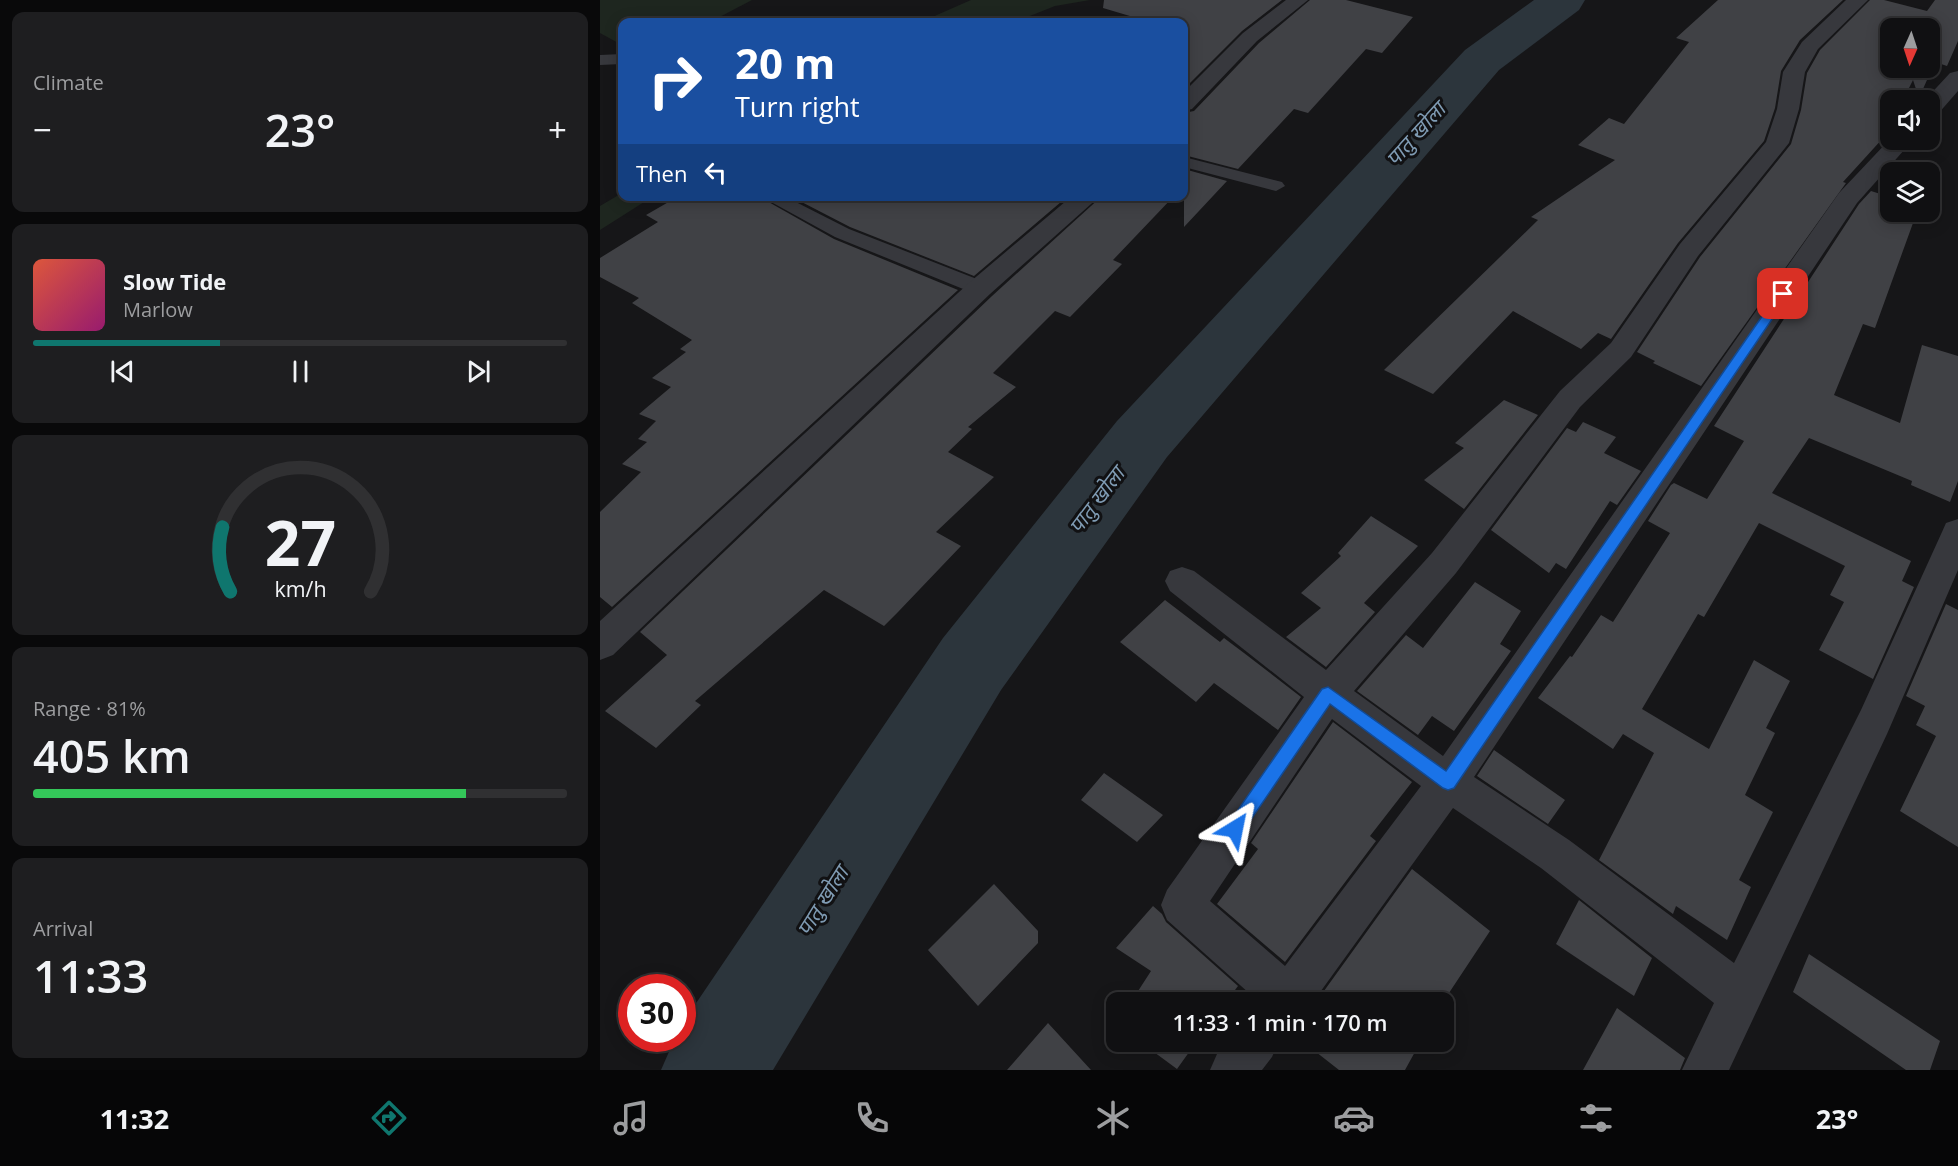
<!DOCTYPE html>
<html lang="en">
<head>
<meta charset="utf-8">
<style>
	body { margin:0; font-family:"Open Sans","Noto Sans Devanagari",sans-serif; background:#1e1e20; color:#f1f3f6; height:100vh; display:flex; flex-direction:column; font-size:22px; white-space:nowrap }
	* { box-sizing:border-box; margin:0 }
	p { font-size:20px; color:#9c9d9f }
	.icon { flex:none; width:33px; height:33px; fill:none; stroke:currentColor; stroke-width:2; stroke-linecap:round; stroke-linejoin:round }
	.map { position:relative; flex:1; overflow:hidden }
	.details { display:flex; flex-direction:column; gap:12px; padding:12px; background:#09090a; width:600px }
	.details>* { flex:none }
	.banner { position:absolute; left:18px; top:18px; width:570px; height:183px; border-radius:12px; box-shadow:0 3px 15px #0003,0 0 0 2px #303032; background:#1a4fa0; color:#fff; overflow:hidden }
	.needle { width:39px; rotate:183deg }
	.tools { position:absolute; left:1280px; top:18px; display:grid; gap:12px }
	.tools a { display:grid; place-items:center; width:60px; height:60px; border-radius:12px; background:#101012; box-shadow:0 3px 15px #0003,0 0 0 2px #303032; font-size:30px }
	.speed { position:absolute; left:18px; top:974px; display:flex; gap:12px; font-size:30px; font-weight:700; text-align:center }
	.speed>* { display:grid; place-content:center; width:78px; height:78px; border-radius:50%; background:#101012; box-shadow:0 3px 15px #0003,0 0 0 2px #303032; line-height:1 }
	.speed .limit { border:9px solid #d22; background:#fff; color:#111 }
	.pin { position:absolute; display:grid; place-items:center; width:51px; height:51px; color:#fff; margin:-26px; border-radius:12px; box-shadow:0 3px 9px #0006 }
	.me { position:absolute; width:66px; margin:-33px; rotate:35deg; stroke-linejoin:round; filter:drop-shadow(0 0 4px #0008) }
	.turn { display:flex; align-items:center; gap:21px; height:126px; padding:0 18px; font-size:27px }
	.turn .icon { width:78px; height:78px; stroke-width:2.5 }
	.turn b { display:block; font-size:42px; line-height:51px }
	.then { display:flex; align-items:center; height:57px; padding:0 18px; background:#0003; gap:12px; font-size:22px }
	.big { font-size:45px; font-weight:600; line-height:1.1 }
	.details .tile { flex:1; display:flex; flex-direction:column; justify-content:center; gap:9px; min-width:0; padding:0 21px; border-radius:12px; background:#1e1e20 }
	.details .dial { align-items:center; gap:0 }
	.dial svg { height:156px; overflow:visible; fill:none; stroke:#303032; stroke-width:7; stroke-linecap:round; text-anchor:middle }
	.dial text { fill:#f1f3f6; stroke:none }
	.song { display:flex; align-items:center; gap:18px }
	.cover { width:72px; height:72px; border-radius:9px; background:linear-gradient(135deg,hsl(10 70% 55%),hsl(320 70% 35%)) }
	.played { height:6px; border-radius:3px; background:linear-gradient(90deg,#0f766e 35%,#303032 35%) }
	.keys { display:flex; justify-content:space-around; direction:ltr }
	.heat { display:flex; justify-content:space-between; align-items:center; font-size:33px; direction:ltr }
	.charge { height:9px; border-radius:4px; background:linear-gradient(90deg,#34c759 81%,#303032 0) }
	.trip { position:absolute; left:506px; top:992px; width:348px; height:60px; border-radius:12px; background:#101012; box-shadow:0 3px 15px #0003,0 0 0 2px #303032; font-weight:600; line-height:60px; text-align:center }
	.tabs { display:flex; height:96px; justify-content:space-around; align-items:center; background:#060607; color:#9c9d9f }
	.tabs .icon { width:42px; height:42px }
	.tabs .current { color:#0f766e }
	.tabs b { font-size:27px; color:#f1f3f6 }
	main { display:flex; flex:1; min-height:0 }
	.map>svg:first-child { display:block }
	.green { fill:#1e261f }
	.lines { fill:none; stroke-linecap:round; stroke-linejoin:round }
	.river { fill:#2c353c; fill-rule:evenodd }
	.building { fill:#404145; fill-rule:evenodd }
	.service { fill:#37383d; fill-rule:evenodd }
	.minor { fill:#37383d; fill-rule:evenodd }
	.route { fill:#1a73e8; stroke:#114b97; stroke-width:1.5 }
	.labels { text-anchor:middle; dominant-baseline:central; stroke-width:6; stroke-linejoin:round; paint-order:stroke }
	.water-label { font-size:21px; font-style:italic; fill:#7f9bb3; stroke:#111113 }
</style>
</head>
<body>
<main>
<section class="details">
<div class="tile"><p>Climate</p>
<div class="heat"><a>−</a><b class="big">23°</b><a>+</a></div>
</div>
<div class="tile">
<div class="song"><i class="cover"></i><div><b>Slow Tide</b><p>Marlow</p></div></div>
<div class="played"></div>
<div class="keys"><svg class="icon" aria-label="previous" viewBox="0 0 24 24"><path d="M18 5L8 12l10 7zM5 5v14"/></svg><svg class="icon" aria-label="pause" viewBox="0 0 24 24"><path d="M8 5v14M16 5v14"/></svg><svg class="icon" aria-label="next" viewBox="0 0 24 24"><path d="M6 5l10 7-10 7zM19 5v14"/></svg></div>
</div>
<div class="tile dial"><svg viewBox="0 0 100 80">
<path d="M14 69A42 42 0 1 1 86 69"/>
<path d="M14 69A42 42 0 0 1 10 36" stroke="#0f766e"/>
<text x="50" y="56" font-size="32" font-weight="700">27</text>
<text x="50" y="72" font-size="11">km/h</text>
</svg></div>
<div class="tile"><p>Range · 81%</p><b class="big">405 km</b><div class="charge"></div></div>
<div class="tile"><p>Arrival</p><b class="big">11:33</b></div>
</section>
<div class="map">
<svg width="1358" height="1070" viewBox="0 0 1358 1070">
	<rect width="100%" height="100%" fill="#161618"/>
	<path class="green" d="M 0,0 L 152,0 L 110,22 L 22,22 L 22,45 L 0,33 Z
		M 371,0 L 490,0 L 455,6 L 415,22 L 321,22 Z
		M 22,193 L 22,196 L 52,197 L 0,230 L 0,206 Z"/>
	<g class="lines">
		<path class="river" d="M 934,0 L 985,0 L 979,10 L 899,70 L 567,457 L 401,690 L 173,1070 L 61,1070 L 75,1038 L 82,1038 L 82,1024 L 343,638 L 517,421 L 865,50 Z"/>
	</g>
	<path class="building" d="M 504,0 L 682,0 L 642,31 L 584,89 L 584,22 L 550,22 L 503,8 Z
		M 710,0 L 746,0 L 813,17 L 782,53 L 766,49 L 708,113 L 694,109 L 638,169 L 584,155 L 584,113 L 594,111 L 659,43 Z
		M 1118,0 L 1243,0 L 1200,40 L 1181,71 L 1175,108 L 1164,141 L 1078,243 L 1011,339 L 998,333 L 981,349 L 913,311 L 833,394 L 784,370 L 938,220 L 931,217 L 1015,160 L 978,145 L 1009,118 L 1024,124 L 1089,42 L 1076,38 Z
		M 1270,0 L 1284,0 L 1327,11 L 1335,0 L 1358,0 L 1358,41 L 1347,66 L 1335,62 L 1319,98 L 1313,80 L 1303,100 L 1290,100 L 1290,125 L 1284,137 L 1243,182 L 1246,183 L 1101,386 L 1053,363 L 1055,361 L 1037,352 L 1100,257 L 1191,144 L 1201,110 L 1207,73 L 1220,50 ZM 1290,28 L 1329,28 L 1329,68 L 1290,68 Z
		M 584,169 L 627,181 L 584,227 Z
		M 1271,191 L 1290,197 L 1290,212 L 1317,212 L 1275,328 L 1263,324 L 1234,395 L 1300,423 L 1322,345 L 1358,356 L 1358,481 L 1350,502 L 1311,485 L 1312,481 L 1209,438 L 1172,493 L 1311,561 L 1302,581 L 1314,587 L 1273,679 L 1219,650 L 1244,602 L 1230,595 L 1245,566 L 1159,523 L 1104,617 L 1098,614 L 1042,709 L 1109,749 L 1154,660 L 1190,681 L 1166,728 L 1175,733 L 1145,795 L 1173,812 L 1139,880 L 1151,887 L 1127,940 L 1076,906 L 1073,914 L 999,860 L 1054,753 L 1023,734 L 1013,749 L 938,698 L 970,656 L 972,657 L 1001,615 L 1013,622 L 1070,533 L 1048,521 L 1071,485 L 1074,483 L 1107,499 L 1144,441 L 1114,426 L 1259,204 Z
		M 79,196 L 158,196 L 234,239 L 358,290 L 12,607 L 0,597 L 0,512 L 41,472 L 22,464 L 47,442 L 38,439 L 56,421 L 39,414 L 71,387 L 52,378 L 86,352 L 80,349 L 92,340 L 32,303 L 39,298 L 0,277 L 0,258 L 58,222 L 46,215 Z
		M 190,196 L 468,196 L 374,276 L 250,227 Z
		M 502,196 L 574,196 L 513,260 L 522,264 L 470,317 L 455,311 L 393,373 L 416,387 L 368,427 L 372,429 L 348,452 L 394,477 L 336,532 L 361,546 L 298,612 L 284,626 L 224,590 L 95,701 L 101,705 L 56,748 L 5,711 L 67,655 L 40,632 L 392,296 Z
		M 904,400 L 938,415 L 864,509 L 824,480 L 864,448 L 855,443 Z
		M 983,422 L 1016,437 L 1004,453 L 1041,471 L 1017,505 L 1010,501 L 966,569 L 956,563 L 949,573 L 891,530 L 967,428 L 976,432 Z
		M 771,516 L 818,546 L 764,603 L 775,612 L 726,667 L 686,637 L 721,608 L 701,593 L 741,556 L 738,553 Z
		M 875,582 L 921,611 L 900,644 L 911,651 L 854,731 L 832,716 L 818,735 L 757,691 L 806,635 L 823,648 Z
		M 565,600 L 620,642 L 624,638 L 644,653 L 701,697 L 678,730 L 614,683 L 596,702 L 520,642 Z
		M 1346,604 L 1358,610 L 1358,847 L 1300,811 L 1336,736 L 1316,725 L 1325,706 L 1306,696 Z
		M 733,722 L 812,782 L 770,836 L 776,841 L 685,962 L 617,904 L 658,849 L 651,843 Z
		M 894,750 L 965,800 L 948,824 L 877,776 Z
		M 504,773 L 563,815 L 537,842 L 481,800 Z
		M 812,869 L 890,931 L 843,1002 L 716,1002 Z
		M 394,884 L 438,931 L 438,943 L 378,1006 L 328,950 Z
		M 979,900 L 1052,958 L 1034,996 L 956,944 Z
		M 553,906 L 562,914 L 566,922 L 638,986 L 626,1002 L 531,1002 L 551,971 L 516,948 Z
		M 1209,954 L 1340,1041 L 1330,1070 L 1306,1070 L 1193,992 Z
		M 1017,1008 L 1085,1058 L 1080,1070 L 983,1070 Z
		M 448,1023 L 491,1070 L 407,1070 Z
		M 539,1041 L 597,1041 L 577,1069 Z
		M 702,1041 L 821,1041 L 805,1070 L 739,1070 Z"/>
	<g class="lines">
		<path class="service" d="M 22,54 L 22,64 L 0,65 L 0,55 Z
			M 584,157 L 682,182 L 685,186 L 676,191 L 584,167 Z
			M 160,196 L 184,196 L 249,229 L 387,283 L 390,288 L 387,293 L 373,293 L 235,237 Z"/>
		<path class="minor" d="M 686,0 L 708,0 L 657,41 L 592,109 L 584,111 L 584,92 L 643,33 Z
			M 1246,0 L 1268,0 L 1218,49 L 1205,72 L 1199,109 L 1189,143 L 1098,256 L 1031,357 L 980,407 L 856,573 L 754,691 L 843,756 L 1239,193 L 1290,139 L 1313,140 L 1257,203 L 874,777 L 969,840 L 1134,963 L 1261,710 L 1342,532 L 1346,523 L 1358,519 L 1358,570 L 1287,734 L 1129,1070 L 1082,1070 L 1114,1003 L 941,868 L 853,808 L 713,1002 L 659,1002 L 567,920 L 561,905 L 567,890 L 704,697 L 570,591 L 565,581 L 570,571 L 582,567 L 594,571 L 726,670 L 832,553 L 960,391 L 1011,343 L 1080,244 L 1166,142 L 1177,109 L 1183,72 L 1202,42 ZM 732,719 L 821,786 L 685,966 L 610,901 Z
			M 1358,71 L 1358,91 L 1337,115 L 1329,117 L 1329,100 L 1325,100 L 1350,73 Z
			M 472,196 L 500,196 L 390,294 L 13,655 L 0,660 L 0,621 L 370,282 Z
			M 627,1041 L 679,1041 L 672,1057 L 662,1070 L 610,1070 L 617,1054 Z"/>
	</g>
	<path class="route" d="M 1183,291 L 1187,292 L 1187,297 L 854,788 L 848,790 L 843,788 L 730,704 L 641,834 L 635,837 L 629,834 L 627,829 L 629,823 L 722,689 L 728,687 L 846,771 L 1179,292 Z"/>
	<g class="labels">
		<g class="water-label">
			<text transform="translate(815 134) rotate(-48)">पातु खोला</text>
			<text transform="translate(496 500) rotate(-53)">पातु खोला</text>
			<text transform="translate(222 901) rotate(-58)">पातु खोला</text>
		</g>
	</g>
</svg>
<div class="tools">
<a><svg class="needle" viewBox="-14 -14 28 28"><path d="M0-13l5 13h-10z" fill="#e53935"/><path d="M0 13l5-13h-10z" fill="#9c9d9f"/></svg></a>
<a><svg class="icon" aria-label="sound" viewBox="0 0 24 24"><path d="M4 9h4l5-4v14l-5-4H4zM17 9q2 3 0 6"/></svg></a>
<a><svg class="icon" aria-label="layers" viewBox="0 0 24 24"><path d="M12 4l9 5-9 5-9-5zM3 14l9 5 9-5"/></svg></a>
</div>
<div class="speed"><div class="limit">30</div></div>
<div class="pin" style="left:1183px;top:294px;background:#d93025"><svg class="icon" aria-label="arrive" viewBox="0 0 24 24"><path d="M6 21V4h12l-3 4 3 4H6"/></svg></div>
<svg class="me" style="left:635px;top:829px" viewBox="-20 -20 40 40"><path d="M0-17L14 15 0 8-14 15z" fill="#1a73e8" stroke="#fff" stroke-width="4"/></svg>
<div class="trip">11:33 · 1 min · 170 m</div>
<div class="banner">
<div class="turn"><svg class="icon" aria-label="right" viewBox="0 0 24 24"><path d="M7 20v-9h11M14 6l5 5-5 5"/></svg><div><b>20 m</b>Turn right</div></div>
<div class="then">Then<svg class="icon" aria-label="left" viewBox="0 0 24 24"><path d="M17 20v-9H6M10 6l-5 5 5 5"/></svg></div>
</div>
</div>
</main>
<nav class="tabs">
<b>11:32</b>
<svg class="icon current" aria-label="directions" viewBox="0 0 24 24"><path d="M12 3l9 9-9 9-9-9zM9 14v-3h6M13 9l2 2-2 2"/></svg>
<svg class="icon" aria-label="music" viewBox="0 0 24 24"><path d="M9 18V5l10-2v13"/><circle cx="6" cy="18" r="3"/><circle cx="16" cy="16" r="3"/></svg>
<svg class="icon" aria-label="phone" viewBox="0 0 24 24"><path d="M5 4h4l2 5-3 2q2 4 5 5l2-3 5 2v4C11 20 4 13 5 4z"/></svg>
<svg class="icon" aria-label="climate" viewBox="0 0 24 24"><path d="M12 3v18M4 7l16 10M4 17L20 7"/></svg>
<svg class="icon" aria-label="car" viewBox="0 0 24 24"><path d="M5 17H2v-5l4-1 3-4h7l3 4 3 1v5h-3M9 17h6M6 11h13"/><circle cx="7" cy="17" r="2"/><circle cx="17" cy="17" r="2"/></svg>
<svg class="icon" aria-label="filters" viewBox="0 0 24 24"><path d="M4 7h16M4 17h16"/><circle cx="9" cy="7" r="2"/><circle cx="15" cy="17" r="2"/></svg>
<b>23°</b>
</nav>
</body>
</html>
